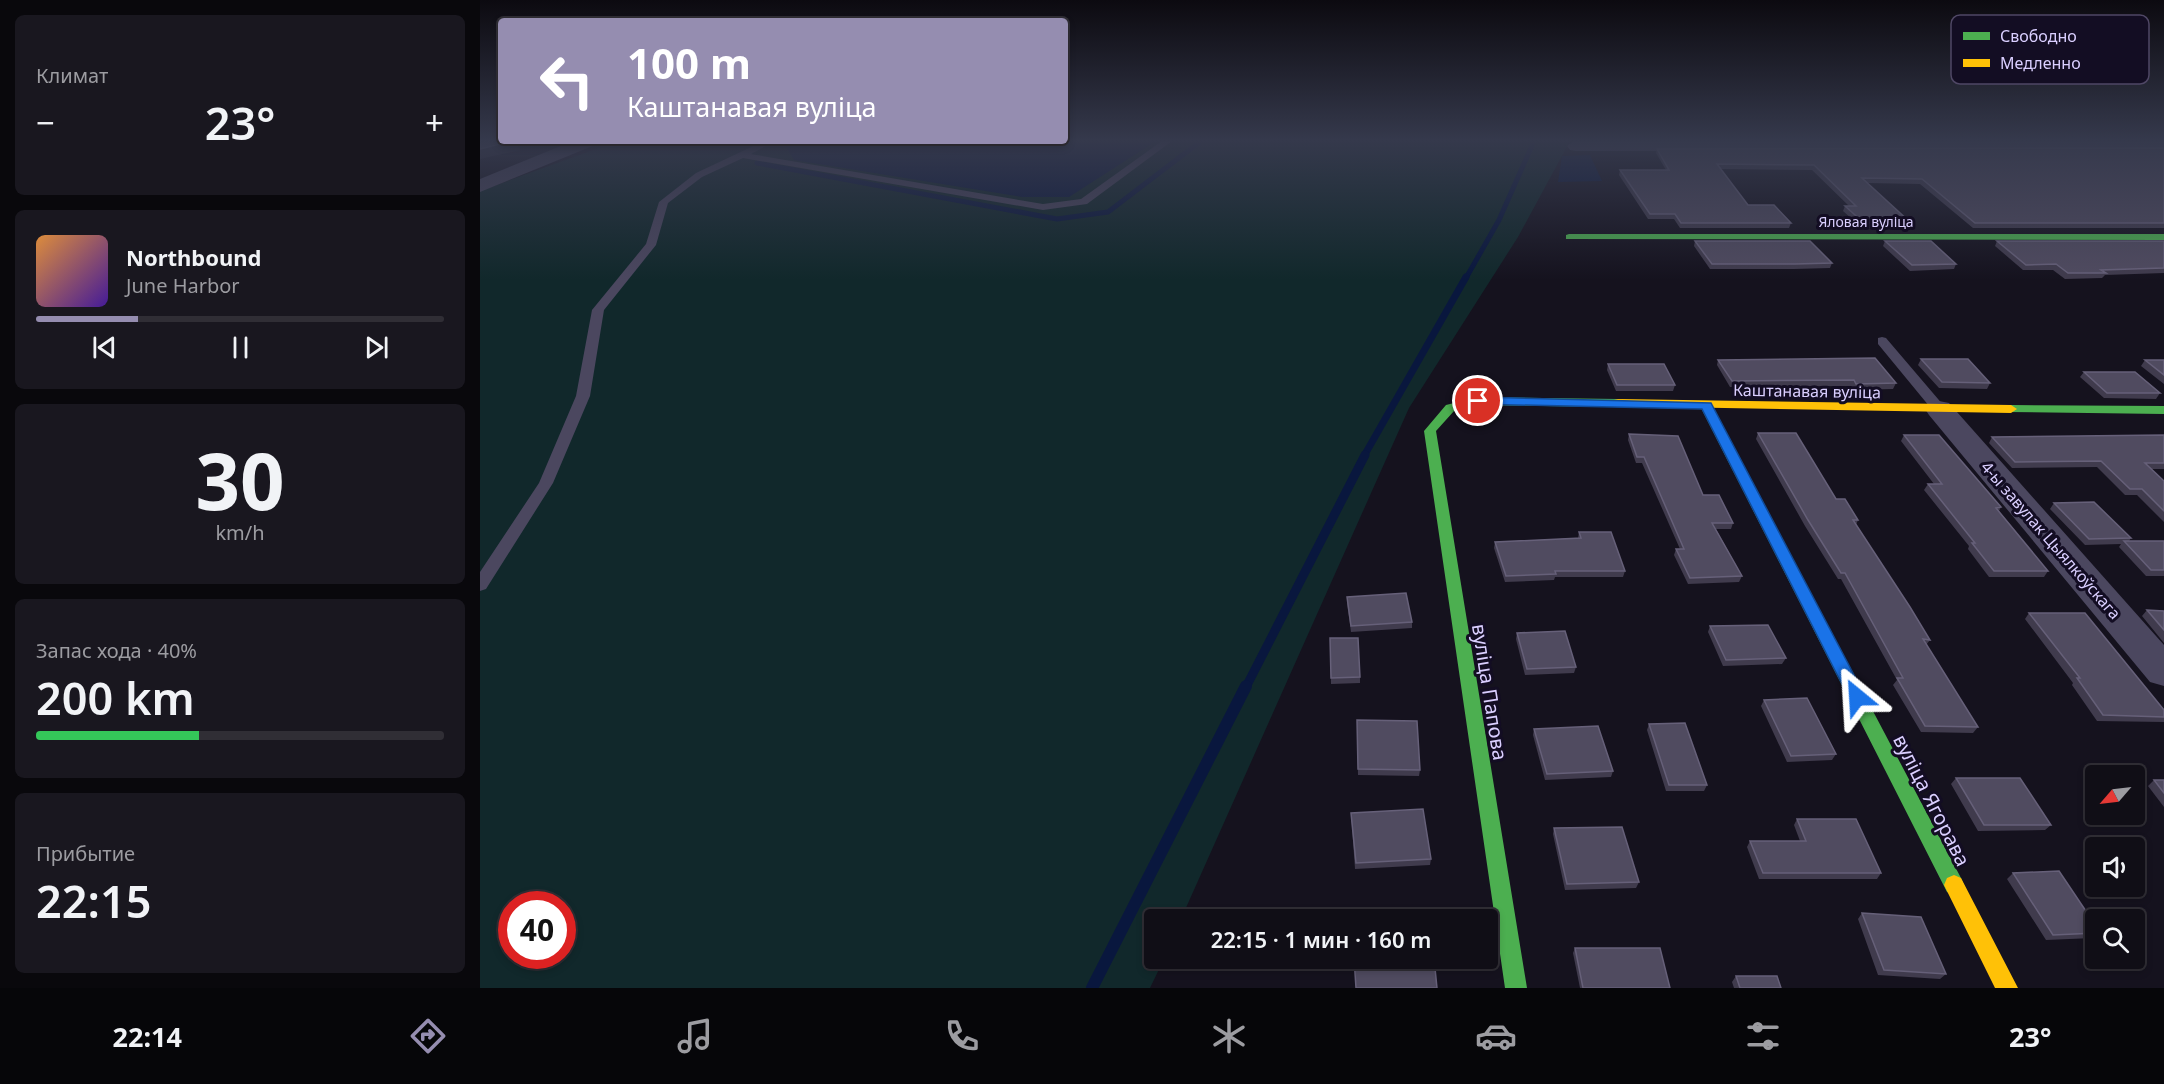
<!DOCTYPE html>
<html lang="ru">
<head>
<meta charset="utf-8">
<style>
	body { margin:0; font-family:"Noto Sans",sans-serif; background:#19171f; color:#f1f3f6; height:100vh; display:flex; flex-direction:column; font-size:22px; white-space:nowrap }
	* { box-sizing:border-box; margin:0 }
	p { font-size:20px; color:#9c9ca1 }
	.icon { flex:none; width:33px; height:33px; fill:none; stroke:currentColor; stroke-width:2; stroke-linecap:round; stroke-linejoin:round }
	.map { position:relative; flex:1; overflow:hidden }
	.side { display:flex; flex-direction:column; gap:15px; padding:15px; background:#09080c; width:480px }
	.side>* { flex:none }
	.top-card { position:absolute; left:18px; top:18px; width:570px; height:126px; border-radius:6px; box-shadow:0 3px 9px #0003,0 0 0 2px #302e35; background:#958db0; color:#fff; overflow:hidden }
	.needle { width:39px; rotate:242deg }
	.fabs { position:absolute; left:1605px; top:765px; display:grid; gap:12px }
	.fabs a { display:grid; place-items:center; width:60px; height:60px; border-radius:6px; background:#100e16; box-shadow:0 3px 9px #0003,0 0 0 2px #302e35; font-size:30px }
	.speed { position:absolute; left:18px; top:891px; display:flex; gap:12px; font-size:30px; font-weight:700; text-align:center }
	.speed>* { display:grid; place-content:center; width:78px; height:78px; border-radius:50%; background:#100e16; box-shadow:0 3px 9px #0003,0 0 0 2px #302e35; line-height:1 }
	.speed .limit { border:9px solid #d22; background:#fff; color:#111 }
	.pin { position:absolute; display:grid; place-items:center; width:51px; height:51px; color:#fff; margin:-26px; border:3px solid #fff; border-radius:50%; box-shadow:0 2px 6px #0007 }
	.me { position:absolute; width:66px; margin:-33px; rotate:333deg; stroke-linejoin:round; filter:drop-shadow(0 0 4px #0008) }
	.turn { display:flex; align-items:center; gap:21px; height:126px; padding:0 30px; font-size:27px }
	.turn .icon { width:78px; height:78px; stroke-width:2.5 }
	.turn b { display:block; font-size:42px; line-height:51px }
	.big { font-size:45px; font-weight:600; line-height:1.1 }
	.side .widget { flex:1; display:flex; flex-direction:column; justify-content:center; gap:9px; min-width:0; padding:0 21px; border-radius:9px; background:#19171f }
	.side .dial { align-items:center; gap:0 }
	.dial b { font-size:78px; line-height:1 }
	.song { display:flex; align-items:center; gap:18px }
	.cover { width:72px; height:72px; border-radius:9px; background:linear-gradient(135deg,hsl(30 70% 55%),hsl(260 70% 35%)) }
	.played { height:6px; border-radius:3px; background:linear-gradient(90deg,#958db0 25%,#302e35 25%) }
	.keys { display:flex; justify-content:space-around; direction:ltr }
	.heat { display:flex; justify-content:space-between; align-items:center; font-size:33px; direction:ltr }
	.charge { height:9px; border-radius:4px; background:linear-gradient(90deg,#34c759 40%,#302e35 0) }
	.trip { position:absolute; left:664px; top:909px; width:354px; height:60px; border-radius:6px; background:#100e16; box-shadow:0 3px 9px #0003,0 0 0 2px #302e35; font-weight:600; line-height:60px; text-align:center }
	.menu { display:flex; height:96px; justify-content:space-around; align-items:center; background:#060609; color:#9c9ca1 }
	.menu .icon { width:42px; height:42px }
	.menu .current { color:#958db0 }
	.menu b { font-size:27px; color:#f1f3f6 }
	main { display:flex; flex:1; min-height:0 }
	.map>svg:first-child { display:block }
	.green { fill:#11282b; fill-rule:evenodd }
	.water { fill:#09173e }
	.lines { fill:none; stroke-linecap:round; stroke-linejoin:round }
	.stream-far3 { stroke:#09173e; stroke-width:5 }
	.stream-far2 { stroke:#09173e; stroke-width:7 }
	.stream-far1 { stroke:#09173e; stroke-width:9 }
	.stream { stroke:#09173e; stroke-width:12 }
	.lane { fill:#4b475f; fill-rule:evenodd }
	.street { fill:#4b475f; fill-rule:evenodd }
	.fast { fill:#4caf50; fill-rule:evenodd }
	.slow { fill:#ffc107; fill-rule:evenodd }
	.wall { fill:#403b4d }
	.shaded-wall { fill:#282432 }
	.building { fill:#504b60; stroke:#666079; stroke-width:1.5 }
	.route { fill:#1a73e8; stroke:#114b97; stroke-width:1.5 }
	.labels { text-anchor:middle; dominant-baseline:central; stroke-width:6; stroke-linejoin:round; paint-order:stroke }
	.far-street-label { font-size:14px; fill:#dacfff; stroke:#130d23 }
	.street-label { font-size:16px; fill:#dacfff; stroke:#130d23 }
	.near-street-label { font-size:20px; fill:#dacfff; stroke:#130d23 }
	.key { fill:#130d23; stroke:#4f4765; stroke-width:1.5 }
	.key-label { font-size:16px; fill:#dacfff }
</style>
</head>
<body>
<main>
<section class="side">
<div class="widget"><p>Климат</p>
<div class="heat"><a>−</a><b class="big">23°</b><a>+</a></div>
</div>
<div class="widget">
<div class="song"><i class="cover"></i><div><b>Northbound</b><p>June Harbor</p></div></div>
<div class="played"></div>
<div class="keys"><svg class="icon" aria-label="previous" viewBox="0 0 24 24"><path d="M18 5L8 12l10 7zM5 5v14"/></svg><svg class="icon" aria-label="pause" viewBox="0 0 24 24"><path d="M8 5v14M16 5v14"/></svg><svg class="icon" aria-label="next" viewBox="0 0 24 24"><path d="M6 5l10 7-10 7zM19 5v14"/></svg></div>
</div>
<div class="widget dial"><b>30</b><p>km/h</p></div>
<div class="widget"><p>Запас хода · 40%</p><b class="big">200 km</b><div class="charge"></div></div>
<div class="widget"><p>Прибытие</p><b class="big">22:15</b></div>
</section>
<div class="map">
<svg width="1684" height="988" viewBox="0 0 1684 988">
	<rect width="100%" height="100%" fill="#15121e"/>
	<path class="green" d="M 138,141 L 1090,141 L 1038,237 L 929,408 L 701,919 L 675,920 L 675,958 L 684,959 L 670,988 L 0,988 L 0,191 ZM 32,904 L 82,904 L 82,956 L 32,956 Z"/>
	<path class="water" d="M 307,141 L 676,141 L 589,197 L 542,197 L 314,160 L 304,143 Z
		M 1110,155 L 1122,181 L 1078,182 L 1082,156 Z"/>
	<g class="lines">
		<path class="stream-far3" d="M 277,163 L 577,219 L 628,212 L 721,141
			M 986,278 L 1019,220 L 1054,141"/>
		<path class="stream-far2" d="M 884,456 L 986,277"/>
		<path class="stream-far1" d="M 766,687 L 885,455"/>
		<path class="stream" d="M 612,988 L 766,686"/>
		<path class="lane" d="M 284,141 L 295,141 L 271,154 L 563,204 L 601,199 L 682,141 L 692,141 L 607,204 L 563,210 L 263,158 L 222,177 L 188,203 L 176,245 L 124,310 L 110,396 L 73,483 L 6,589 L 0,591 L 0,572 L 59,483 L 96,396 L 112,310 L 166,244 L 179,202 L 216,173 Z
			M 1402,337 L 1406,338 L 1464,406 L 1466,409 L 1464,412 L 1454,412 L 1398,344 L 1398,338 Z"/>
		<path class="street" d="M 93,141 L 118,141 L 115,145 L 0,192 L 0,179 Z
			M 1093,141 L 1684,141 L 1684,150 L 1096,151 L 1090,150 L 1087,146 Z
			M 1459,401 L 1469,403 L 1684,645 L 1684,686 L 1670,682 L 1449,415 L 1445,409 L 1449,403 Z"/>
		<path class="fast" d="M 1089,234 L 1684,234 L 1684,240 L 1086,239 L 1086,235 Z
			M 998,397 L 1138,399 L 1144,403 L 1138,407 L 998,405 L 974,411 L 956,431 L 1047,988 L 1025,988 L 944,431 L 966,405 Z
			M 1226,402 L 1232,406 L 1481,878 L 1484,885 L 1481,892 L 1474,895 L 1467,892 L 1220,406 Z
			M 1531,405 L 1684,406 L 1684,414 L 1527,412 L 1525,409 L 1527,406 Z"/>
		<path class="slow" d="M 1138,399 L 1531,405 L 1537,409 L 1531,413 L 1134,406 L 1132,403 L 1134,400 Z
			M 1474,875 L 1481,878 L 1538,988 L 1515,988 L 1464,885 L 1467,878 Z"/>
	</g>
	<path class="wall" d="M 1684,148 L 1684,228 L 1493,228 L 1440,184 L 1387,183 L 1431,223 L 1429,228 L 1382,228 L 1363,211 L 1365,206 L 1369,206 L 1332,170 L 1240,169 L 1268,205 L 1311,223 L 1309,228 L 1200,228 L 1194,219 L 1168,219 L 1139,175 L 1140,170 L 1186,170 L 1176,153 L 1177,149 Z
		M 1215,241 L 1352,263 L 1350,268 L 1314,269 L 1230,269 L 1214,246 Z
		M 1405,241 L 1476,264 L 1474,269 L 1430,271 L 1403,246 Z
		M 1517,241 L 1684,241 L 1684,273 L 1625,275 L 1622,278 L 1585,279 L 1573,270 L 1543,270 L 1515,246 Z
		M 1441,359 L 1510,383 L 1507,389 L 1459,388 L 1438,365 Z
		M 1238,360 L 1416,383 L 1413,389 L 1374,390 L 1371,386 L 1250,387 L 1237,365 Z
		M 1665,360 L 1684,360 L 1684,384 L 1661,366 Z
		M 1128,364 L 1195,385 L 1193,391 L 1136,391 L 1127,370 Z
		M 1604,372 L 1680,393 L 1676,399 L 1624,398 L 1600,377 Z
		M 1278,433 L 1356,499 L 1378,520 L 1376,525 L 1450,640 L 1446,645 L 1498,727 L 1493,733 L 1441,732 L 1413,685 L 1417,680 L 1361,579 L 1358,579 L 1325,526 L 1276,439 Z
		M 1149,434 L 1223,495 L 1253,523 L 1251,529 L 1236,529 L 1262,576 L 1259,582 L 1208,584 L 1194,555 L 1196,549 L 1200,549 L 1162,463 L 1156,463 L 1148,440 Z
		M 1424,435 L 1521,507 L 1519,511 L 1568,571 L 1564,577 L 1509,577 L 1488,549 L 1489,546 L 1444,490 L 1448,484 L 1454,484 L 1421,441 Z
		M 1684,435 L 1684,469 L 1671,469 L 1684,481 L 1684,522 L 1657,495 L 1645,495 L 1617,467 L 1532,468 L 1509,443 L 1512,437 Z
		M 1574,503 L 1651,538 L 1649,541 L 1684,541 L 1684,576 L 1666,576 L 1639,547 L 1641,544 L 1605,545 L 1570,509 Z
		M 1099,532 L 1145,571 L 1143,577 L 1075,577 L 1074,580 L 1025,582 L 1014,548 L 1015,542 L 1098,538 Z
		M 867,597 L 932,622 L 932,628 L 871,632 L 867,603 Z
		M 1667,610 L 1684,611 L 1684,643 L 1662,616 Z
		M 1549,613 L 1684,710 L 1684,722 L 1617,721 L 1592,685 L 1593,683 L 1545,619 Z
		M 1230,626 L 1306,658 L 1302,664 L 1243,666 L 1228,632 Z
		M 1037,633 L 1096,667 L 1094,673 L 1045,675 L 1036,639 Z
		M 850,638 L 880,677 L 880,683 L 851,684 Z
		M 1284,700 L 1356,754 L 1352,760 L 1307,762 L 1281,706 Z
		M 877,720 L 940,770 L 939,776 L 878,775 Z
		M 1169,724 L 1227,785 L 1224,791 L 1186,791 L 1167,730 Z
		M 1054,729 L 1133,771 L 1131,777 L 1065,780 L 1053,735 Z
		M 1476,778 L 1571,825 L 1565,830 L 1498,831 L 1471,784 Z
		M 1674,780 L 1684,780 L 1684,807 L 1668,786 Z
		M 871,813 L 951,859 L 950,865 L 875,869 Z
		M 1317,819 L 1401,873 L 1397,879 L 1279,879 L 1267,847 L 1270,841 L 1320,841 L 1314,825 Z
		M 1074,828 L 1159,882 L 1156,888 L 1085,890 L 1073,834 Z
		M 1533,873 L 1616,926 L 1616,937 L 1613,938 L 1566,940 L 1527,879 Z
		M 1382,913 L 1466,974 L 1460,979 L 1398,975 L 1378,919 Z
		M 1095,948 L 1190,988 L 1100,988 L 1093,953 Z
		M 1256,976 L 1301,988 L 1254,988 L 1252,982 Z"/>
	<path class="shaded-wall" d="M 32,141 L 35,141 L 40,150 L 0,159 L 0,149 Z"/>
	<path class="building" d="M 0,141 L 32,141 L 0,149 Z
		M 1684,148 L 1684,223 L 1495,223 L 1442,179 L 1382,178 L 1431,223 L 1384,223 L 1365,206 L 1376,206 L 1334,165 L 1237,164 L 1268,205 L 1294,205 L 1311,223 L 1201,223 L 1195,214 L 1170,214 L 1140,170 L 1189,170 L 1177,149 Z
		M 1215,241 L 1330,241 L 1352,263 L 1315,264 L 1232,264 Z
		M 1405,241 L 1451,241 L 1476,264 L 1432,265 Z
		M 1517,241 L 1684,241 L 1684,268 L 1621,270 L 1626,273 L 1588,273 L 1576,264 L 1546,265 Z
		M 1395,358 L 1416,383 L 1376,384 L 1374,380 L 1252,381 L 1238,360 Z
		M 1441,359 L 1488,359 L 1510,383 L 1462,382 Z
		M 1665,360 L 1684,360 L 1684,375 Z
		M 1128,364 L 1184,364 L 1195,385 L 1137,385 Z
		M 1604,372 L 1655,372 L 1680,393 L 1627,393 Z
		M 1278,433 L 1316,433 L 1356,499 L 1365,499 L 1378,520 L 1373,520 L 1430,607 L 1450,640 L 1443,639 L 1498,727 L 1445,726 L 1417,678 L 1423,678 L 1365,573 L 1361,573 L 1328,520 Z
		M 1149,434 L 1198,436 L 1223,495 L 1239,495 L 1253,523 L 1232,523 L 1262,576 L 1210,578 L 1196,549 L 1204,549 L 1164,457 L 1157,457 Z
		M 1424,435 L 1459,435 L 1521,507 L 1516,508 L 1568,571 L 1514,571 L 1492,543 L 1495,543 L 1448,484 L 1462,484 Z
		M 1684,435 L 1684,463 L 1665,463 L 1684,481 L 1684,511 L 1662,489 L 1650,489 L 1621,461 L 1535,462 L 1512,437 Z
		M 1614,502 L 1651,538 L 1609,539 L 1574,503 Z
		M 1099,532 L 1131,532 L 1145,571 L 1075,571 L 1076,574 L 1026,576 L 1015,542 L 1101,538 Z
		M 1644,541 L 1684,541 L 1684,570 L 1671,570 Z
		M 926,593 L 932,622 L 871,626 L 867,597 Z
		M 1667,610 L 1684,611 L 1684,630 Z
		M 1549,613 L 1605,613 L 1684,710 L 1684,717 L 1623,715 L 1597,678 L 1600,678 Z
		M 1288,625 L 1306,658 L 1246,660 L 1230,626 Z
		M 1085,631 L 1096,667 L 1047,669 L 1037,633 Z
		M 850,638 L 878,638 L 880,677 L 851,678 Z
		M 1327,698 L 1356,754 L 1311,756 L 1284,700 Z
		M 877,720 L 937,721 L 940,770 L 878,769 Z
		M 1205,723 L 1227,785 L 1189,785 L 1169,724 Z
		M 1118,726 L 1133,771 L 1067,774 L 1054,729 Z
		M 1476,778 L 1540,778 L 1571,825 L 1504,825 Z
		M 1674,780 L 1684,780 L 1684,793 Z
		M 943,809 L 951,859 L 876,863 L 871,813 Z
		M 1317,819 L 1376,819 L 1401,873 L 1283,873 L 1270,841 L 1326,841 Z
		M 1142,827 L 1159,882 L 1087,884 L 1074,828 Z
		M 1579,871 L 1616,926 L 1616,933 L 1573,935 L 1533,873 Z
		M 1382,913 L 1441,917 L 1466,974 L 1404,970 Z
		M 1095,948 L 1180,948 L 1190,988 L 1103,988 Z
		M 874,958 L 954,958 L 957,988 L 876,988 Z
		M 1256,976 L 1297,976 L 1301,988 L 1260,988 Z"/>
	<linearGradient id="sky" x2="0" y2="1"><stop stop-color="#0c0a10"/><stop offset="0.5" stop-color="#35394c"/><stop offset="1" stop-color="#35394c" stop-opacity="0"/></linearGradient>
	<rect width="1684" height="280" fill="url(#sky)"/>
	<path class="route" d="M 998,397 L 1231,403 L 1383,692 L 1385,697 L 1383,702 L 1377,704 L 1371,702 L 1222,409 L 993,404 L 993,399 Z"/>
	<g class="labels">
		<g class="far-street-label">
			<text x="1386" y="221">Яловая вуліца</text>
		</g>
		<g class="street-label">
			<text transform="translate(1327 391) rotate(1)">Каштанавая вуліца</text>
			<text transform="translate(1571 540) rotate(49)">4-ы завулак Цыялкоўскага</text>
		</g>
		<g class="near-street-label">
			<text transform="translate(1010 692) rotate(81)">вуліца Папова</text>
			<text transform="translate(1452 800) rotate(63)">вуліца Ягорава</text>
		</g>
	</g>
	<rect x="1471" y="15" width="198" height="69" rx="9" class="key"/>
	<rect x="1483" y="32" width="27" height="8" fill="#4caf50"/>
	<rect x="1483" y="59" width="27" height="8" fill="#ffc107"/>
	<g class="key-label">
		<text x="1520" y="42">Свободно</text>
		<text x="1520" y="69">Медленно</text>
	</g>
</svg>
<div class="fabs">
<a><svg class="needle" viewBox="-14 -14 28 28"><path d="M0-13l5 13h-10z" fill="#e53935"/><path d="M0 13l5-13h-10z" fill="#9c9ca1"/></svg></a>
<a><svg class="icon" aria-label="sound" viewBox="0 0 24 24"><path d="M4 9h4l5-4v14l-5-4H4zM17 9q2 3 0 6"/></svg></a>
<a><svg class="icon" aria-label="search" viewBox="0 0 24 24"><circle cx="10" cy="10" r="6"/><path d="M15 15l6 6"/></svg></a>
</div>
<div class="speed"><div class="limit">40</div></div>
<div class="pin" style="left:998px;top:401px;background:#d93025"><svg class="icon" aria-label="arrive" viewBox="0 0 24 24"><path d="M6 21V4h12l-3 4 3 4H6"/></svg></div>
<svg class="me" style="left:1377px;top:697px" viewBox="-20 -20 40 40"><path d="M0-17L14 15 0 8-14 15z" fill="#1a73e8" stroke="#fff" stroke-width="4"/></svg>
<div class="trip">22:15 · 1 мин · 160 m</div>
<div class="top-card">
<div class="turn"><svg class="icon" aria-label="left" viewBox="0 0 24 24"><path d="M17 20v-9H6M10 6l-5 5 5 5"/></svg><div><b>100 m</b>Каштанавая вуліца</div></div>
</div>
</div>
</main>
<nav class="menu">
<b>22:14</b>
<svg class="icon current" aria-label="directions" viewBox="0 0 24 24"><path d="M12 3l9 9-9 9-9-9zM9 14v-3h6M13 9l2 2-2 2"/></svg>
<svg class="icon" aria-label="music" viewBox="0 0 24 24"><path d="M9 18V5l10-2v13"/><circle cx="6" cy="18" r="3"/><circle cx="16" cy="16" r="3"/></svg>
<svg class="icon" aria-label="phone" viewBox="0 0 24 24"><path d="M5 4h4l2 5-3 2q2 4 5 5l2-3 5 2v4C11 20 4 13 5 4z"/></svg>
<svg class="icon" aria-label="climate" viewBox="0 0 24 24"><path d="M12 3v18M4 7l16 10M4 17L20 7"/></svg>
<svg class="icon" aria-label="car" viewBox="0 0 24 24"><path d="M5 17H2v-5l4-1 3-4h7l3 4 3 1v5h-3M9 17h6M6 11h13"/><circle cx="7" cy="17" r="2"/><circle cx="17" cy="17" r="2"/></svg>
<svg class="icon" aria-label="filters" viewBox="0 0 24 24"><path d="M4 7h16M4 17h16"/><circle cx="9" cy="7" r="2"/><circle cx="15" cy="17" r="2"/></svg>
<b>23°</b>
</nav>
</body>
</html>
